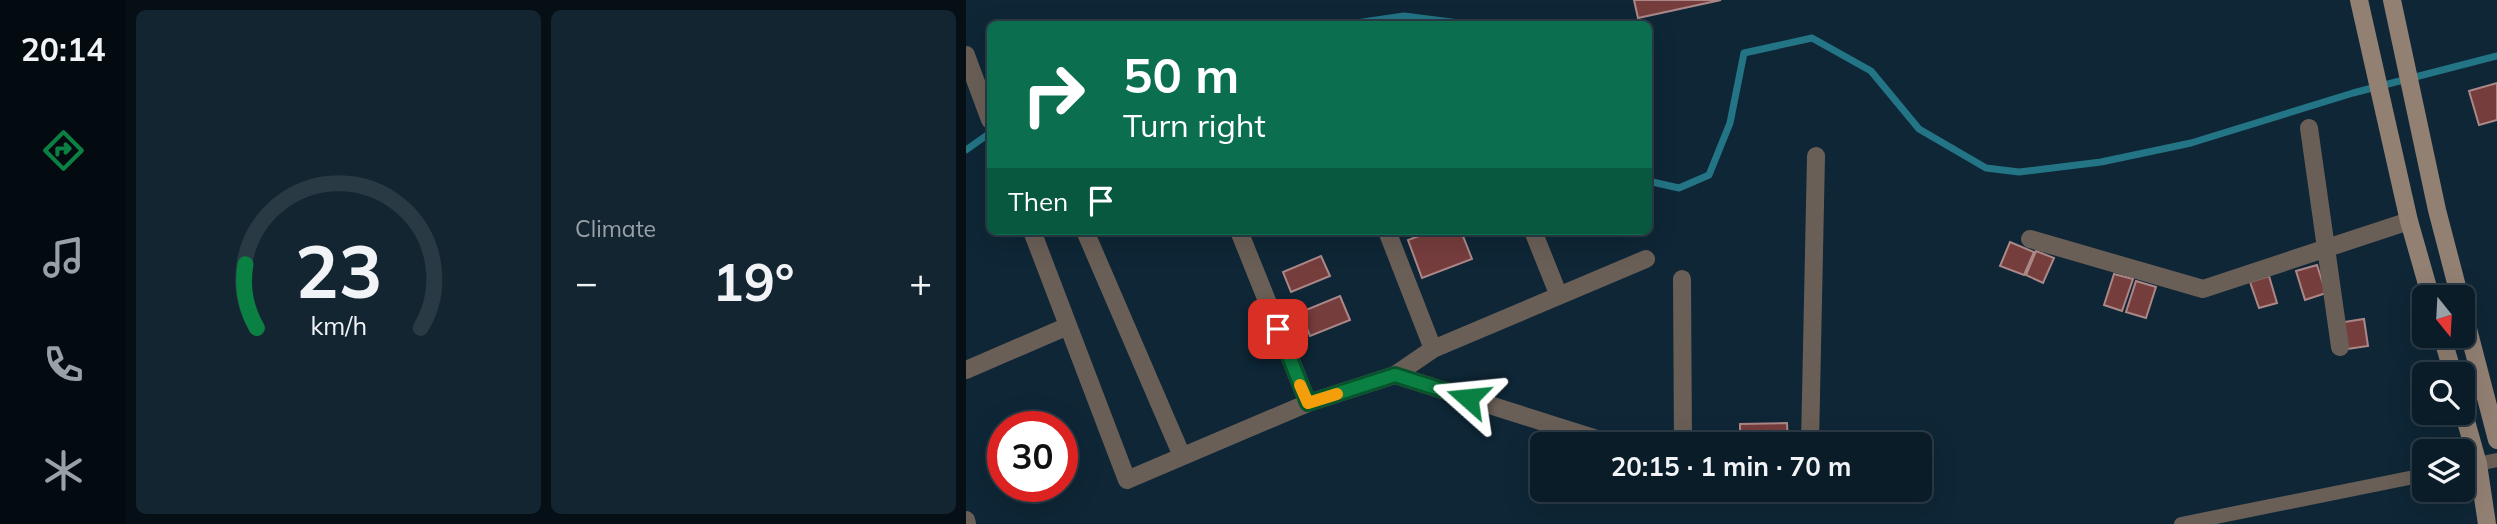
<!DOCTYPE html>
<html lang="en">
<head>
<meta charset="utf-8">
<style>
	body { margin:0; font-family:Mulish,sans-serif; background:#132530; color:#f1f3f6; height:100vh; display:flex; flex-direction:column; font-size:26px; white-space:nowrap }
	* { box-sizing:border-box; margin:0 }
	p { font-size:23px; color:#99a1a8 }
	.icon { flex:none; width:38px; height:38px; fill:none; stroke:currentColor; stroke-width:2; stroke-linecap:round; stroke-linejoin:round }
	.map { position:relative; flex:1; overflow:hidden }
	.drawer { display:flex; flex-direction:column; gap:10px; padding:10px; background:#060f16; width:840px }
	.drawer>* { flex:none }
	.banner { position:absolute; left:21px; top:21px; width:665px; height:214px; border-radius:10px; box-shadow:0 7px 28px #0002,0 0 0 2px #2a3a45; background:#0b6e4f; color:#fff; overflow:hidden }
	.needle { width:46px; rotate:162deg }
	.controls { position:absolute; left:1446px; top:285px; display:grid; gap:14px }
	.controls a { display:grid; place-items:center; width:63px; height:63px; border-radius:10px; background:#0a1c28; box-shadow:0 7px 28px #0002,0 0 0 2px #2a3a45; font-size:35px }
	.speed { position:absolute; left:21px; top:411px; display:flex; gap:14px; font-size:35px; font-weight:700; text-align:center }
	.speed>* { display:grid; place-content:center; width:91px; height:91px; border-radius:50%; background:#0a1c28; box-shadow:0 7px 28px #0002,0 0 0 2px #2a3a45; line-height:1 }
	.speed .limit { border:10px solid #d22; background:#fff; color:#111 }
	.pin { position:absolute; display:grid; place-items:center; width:60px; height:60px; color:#fff; margin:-30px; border-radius:14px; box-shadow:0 4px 10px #0006 }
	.me { position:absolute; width:77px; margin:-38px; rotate:288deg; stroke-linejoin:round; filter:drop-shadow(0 0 5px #0008) }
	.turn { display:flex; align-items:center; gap:24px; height:147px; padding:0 21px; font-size:32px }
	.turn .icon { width:91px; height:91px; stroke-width:2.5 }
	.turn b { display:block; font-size:49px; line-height:60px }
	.then { display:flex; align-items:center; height:66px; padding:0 21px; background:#0003; gap:14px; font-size:26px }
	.big { font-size:52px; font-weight:700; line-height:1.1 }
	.drawer .tile { flex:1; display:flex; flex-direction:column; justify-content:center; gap:10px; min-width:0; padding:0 24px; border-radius:10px; background:#132530 }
	.drawer .dial { align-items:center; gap:0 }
	.dial svg { height:182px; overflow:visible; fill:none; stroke:#2a3a45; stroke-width:7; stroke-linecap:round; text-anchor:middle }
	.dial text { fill:#f1f3f6; stroke:none }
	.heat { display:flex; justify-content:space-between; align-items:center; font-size:38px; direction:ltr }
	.drawer .tiles { flex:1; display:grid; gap:10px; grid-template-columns:repeat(2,1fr) }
	.trip { position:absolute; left:564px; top:432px; width:402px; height:70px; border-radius:10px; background:#0a1c28; box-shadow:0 7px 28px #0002,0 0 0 2px #2a3a45; font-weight:700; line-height:70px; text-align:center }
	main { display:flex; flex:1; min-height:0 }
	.menu { display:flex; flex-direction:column; width:126px; justify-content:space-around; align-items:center; background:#040b10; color:#99a1a8 }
	.menu .icon { width:49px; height:49px }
	.menu .on { color:#0b8043 }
	.menu b { font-size:32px; color:#f1f3f6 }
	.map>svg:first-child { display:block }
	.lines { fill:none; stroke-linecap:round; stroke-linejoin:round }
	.stream { stroke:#237485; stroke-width:7 }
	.building { fill:#763d3d; stroke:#ab8887; stroke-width:2 }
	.lane { stroke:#6a5f57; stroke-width:14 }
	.street { stroke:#6a5f57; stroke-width:18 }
	.secondary { stroke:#928173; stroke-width:18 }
	.route-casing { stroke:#07532c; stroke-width:18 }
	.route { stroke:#0b8043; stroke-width:12 }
	.slow { stroke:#f59e0b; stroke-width:12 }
</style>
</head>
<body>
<main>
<nav class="menu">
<b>20:14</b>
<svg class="icon on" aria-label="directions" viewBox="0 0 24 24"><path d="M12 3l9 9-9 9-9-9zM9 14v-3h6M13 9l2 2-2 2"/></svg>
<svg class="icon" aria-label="music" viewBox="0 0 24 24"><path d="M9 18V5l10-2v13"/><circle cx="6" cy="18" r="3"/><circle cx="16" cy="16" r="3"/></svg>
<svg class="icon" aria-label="phone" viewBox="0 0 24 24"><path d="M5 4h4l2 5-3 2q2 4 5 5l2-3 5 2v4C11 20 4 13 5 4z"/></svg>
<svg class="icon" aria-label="climate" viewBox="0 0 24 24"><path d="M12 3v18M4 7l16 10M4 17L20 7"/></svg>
</nav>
<section class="drawer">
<div class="tiles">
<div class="tile dial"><svg viewBox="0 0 100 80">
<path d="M14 69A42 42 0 1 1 86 69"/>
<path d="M14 69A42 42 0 0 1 9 41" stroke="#0b8043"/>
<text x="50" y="56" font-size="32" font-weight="700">23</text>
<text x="50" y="72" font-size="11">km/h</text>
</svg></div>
<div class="tile"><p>Climate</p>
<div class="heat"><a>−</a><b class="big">19°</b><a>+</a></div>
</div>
</div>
</section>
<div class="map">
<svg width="1531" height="524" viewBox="0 0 1531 524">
	<rect width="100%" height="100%" fill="#0e2636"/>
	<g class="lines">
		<path class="stream" d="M 383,24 L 438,16 L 501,24
			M 0,150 L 24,133
			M 682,181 L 713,188 L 743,175 L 764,123 L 778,53 L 846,38 L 905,71 L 953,129 L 1020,168 L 1053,172 L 1135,162 L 1225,143 L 1387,93 L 1531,56"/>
	</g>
	<path class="building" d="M 668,0 L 755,0 L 672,18 Z
		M 1531,83 L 1531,120 L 1513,125 L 1503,91 Z
		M 466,231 L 495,231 L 506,259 L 456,278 L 442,240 Z
		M 1044,242 L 1068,252 L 1058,275 L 1034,266 Z
		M 1070,251 L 1088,258 L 1077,283 L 1060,275 Z
		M 355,256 L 364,276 L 325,292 L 317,272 Z
		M 1351,265 L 1360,293 L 1339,300 L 1330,271 Z
		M 1148,274 L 1167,279 L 1156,311 L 1138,305 Z
		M 1303,276 L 1311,303 L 1293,308 L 1284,282 Z
		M 1170,281 L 1190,287 L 1180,318 L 1160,312 Z
		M 374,296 L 384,320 L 344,336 L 335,312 Z
		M 1398,319 L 1402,346 L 1381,349 L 1378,322 Z
		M 821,423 L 822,444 L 774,444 L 774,424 Z"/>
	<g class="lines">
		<path class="lane" d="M 1496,467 L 1531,460
			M 1215,524 L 1458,475"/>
		<path class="street" d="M 0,55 L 24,120
			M 1343,128 L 1374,347
			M 66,231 L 161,480 L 342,403 L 429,375 L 467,349 L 680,259
			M 119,231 L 216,456
			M 273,231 L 342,403
			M 421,231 L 467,349
			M 567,231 L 593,296
			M 1064,239 L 1237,289 L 1443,221
			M 716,279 L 717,444
			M 0,370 L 102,326
			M 429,375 L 647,444
			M 844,444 L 850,156
			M 0,520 L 1,524"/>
		<path class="secondary" d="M 1393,0 L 1443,221 L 1465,298
			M 1426,0 L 1471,210 L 1494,298
			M 1496,306 L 1531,440
			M 1476,336 L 1487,374
			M 1496,407 L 1512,464 L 1521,524"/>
	</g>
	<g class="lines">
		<defs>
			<path id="route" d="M 312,329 L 342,403 L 429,375 L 502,398"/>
		</defs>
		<use href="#route" class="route-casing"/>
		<use href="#route" class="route"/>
		<path class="slow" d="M 334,385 L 342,403 L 371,394"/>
	</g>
</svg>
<div class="controls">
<a><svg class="needle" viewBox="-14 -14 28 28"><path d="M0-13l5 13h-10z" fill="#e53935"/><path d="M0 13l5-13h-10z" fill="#99a1a8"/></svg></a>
<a><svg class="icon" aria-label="search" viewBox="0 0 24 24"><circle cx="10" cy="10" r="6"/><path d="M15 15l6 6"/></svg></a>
<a><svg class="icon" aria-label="layers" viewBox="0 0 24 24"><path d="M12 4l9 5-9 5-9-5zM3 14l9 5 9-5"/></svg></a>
</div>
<div class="speed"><div class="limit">30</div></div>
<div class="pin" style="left:312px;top:329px;background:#d93025"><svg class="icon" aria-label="arrive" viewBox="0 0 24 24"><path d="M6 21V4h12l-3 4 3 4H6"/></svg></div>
<svg class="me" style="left:502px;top:398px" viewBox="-20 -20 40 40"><path d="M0-17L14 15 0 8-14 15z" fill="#0b8043" stroke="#fff" stroke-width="4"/></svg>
<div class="trip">20:15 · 1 min · 70 m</div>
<div class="banner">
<div class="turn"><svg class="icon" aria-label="right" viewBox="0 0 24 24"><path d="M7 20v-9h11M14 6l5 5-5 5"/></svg><div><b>50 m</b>Turn right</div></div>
<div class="then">Then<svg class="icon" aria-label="arrive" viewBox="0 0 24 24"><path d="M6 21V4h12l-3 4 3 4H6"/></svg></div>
</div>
</div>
</main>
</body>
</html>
